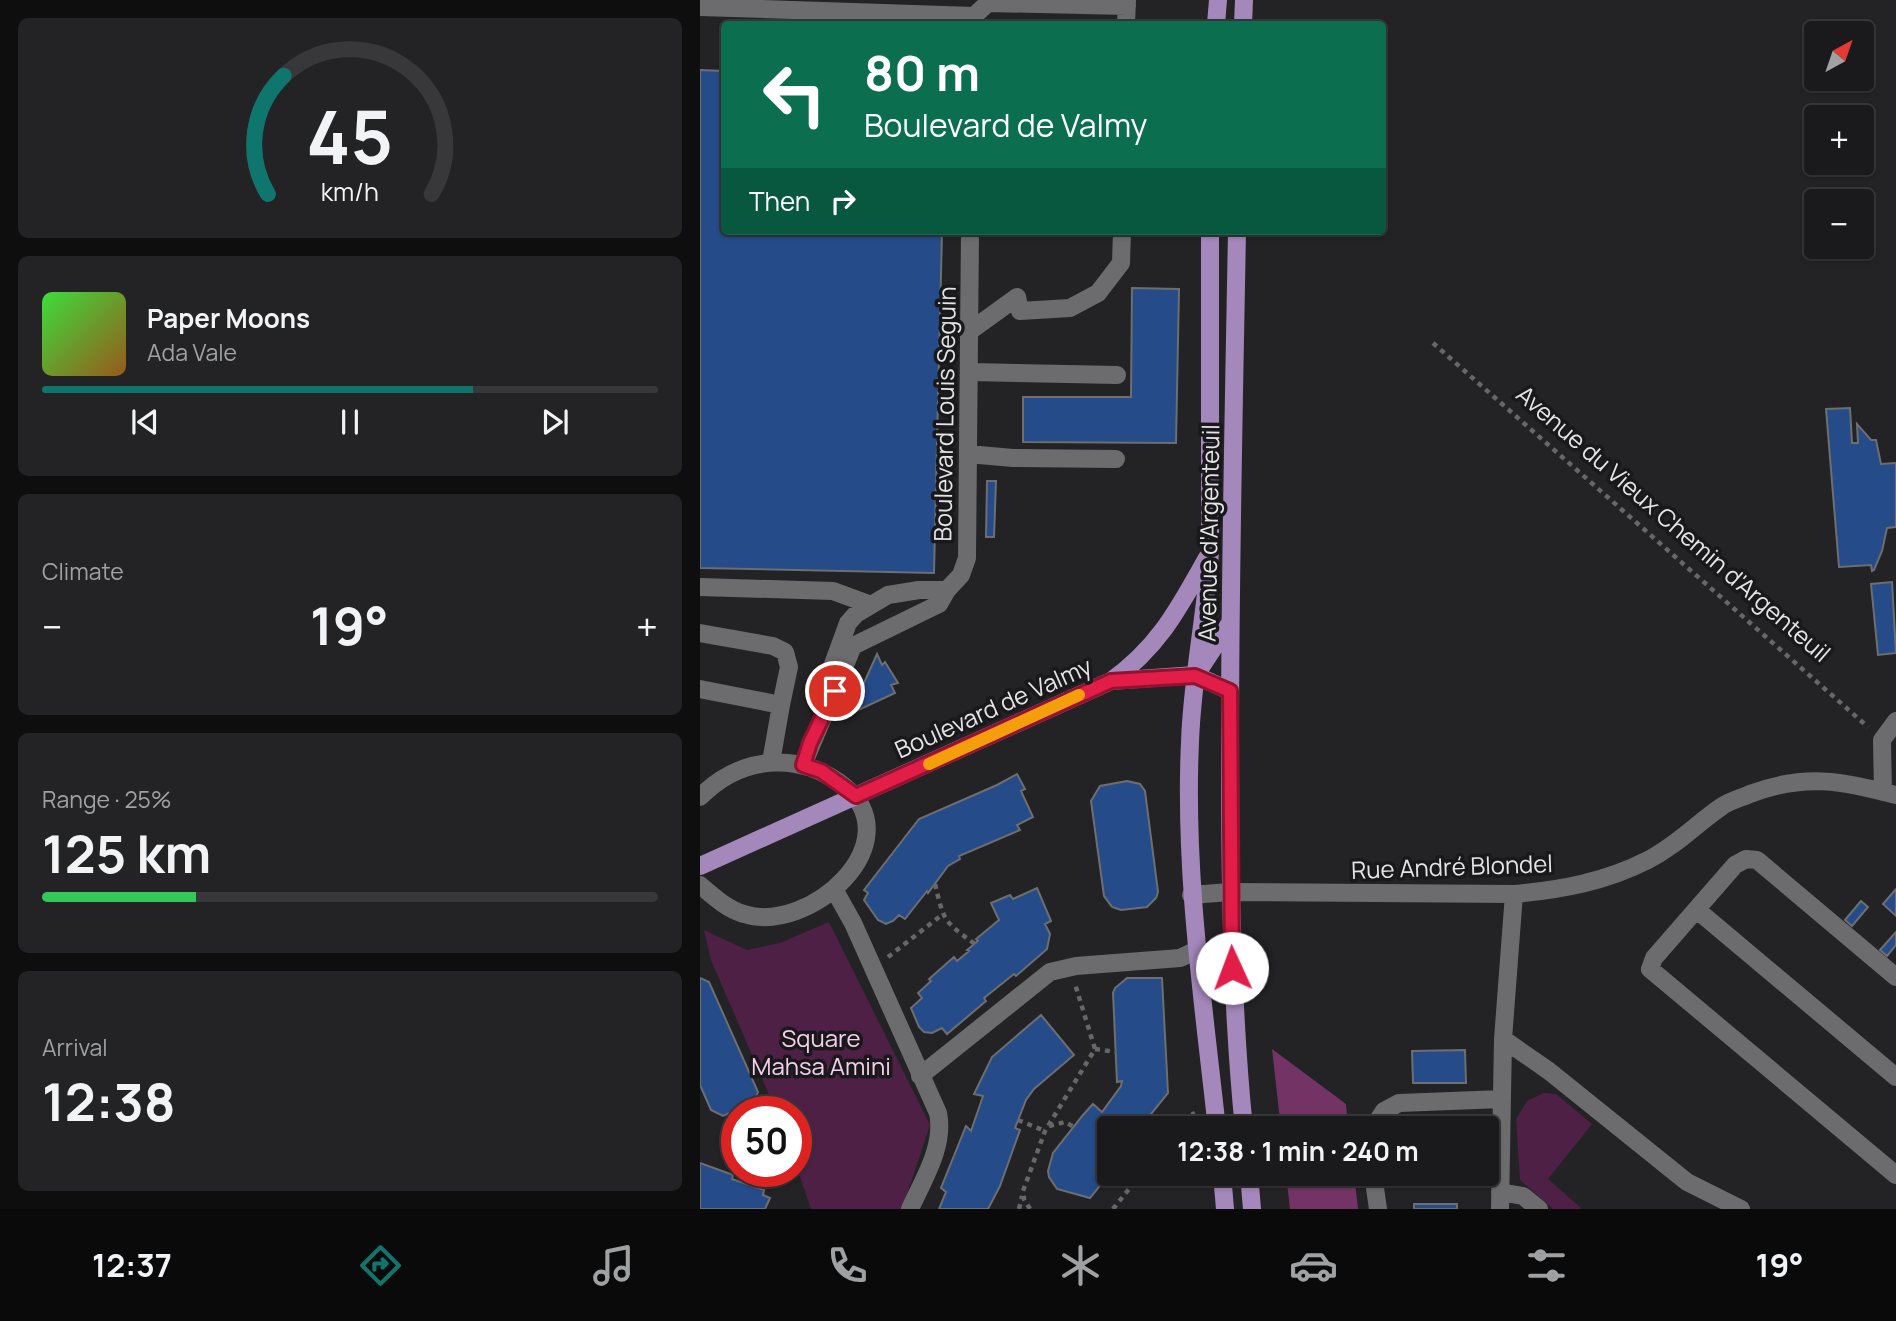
<!DOCTYPE html>
<html lang="en">
<head>
<meta charset="utf-8">
<style>
	body { margin:0; font-family:Manrope,sans-serif; background:#232325; color:#f1f3f6; height:100vh; display:flex; flex-direction:column; font-size:26px; white-space:nowrap }
	* { box-sizing:border-box; margin:0 }
	p { font-size:23px; color:#9fa1a3 }
	.icon { flex:none; width:38px; height:38px; fill:none; stroke:currentColor; stroke-width:2; stroke-linecap:round; stroke-linejoin:round }
	.map { position:relative; flex:1; overflow:hidden }
	.side { display:flex; flex-direction:column; gap:18px; padding:18px; background:#0e0e0f; width:700px }
	.side>* { flex:none }
	.guide { position:absolute; left:21px; top:21px; width:665px; height:214px; border-radius:7px; box-shadow:0 2px 5px #0004,0 0 0 2px #38383b; background:#0b6e4f; color:#fff; overflow:hidden }
	.needle { width:46px; rotate:40deg }
	.buttons { position:absolute; left:1104px; top:21px; display:grid; gap:14px }
	.buttons a { display:grid; place-items:center; width:70px; height:70px; border-radius:7px; background:#1a1a1c; box-shadow:0 2px 5px #0004,0 0 0 2px #38383b; font-size:35px }
	.speed { position:absolute; left:21px; top:1096px; display:flex; gap:14px; font-size:35px; font-weight:700; text-align:center }
	.speed>* { display:grid; place-content:center; width:91px; height:91px; border-radius:50%; background:#1a1a1c; box-shadow:0 2px 5px #0004,0 0 0 2px #38383b; line-height:1 }
	.speed .limit { border:10px solid #d22; background:#fff; color:#111 }
	.pin { position:absolute; display:grid; place-items:center; width:60px; height:60px; color:#fff; margin:-30px; border:4px solid #fff; border-radius:50%; box-shadow:0 2px 7px #0007 }
	.me { position:absolute; width:77px; margin:-38px; rotate:358deg; stroke-linejoin:round; filter:drop-shadow(0 0 5px #0008) }
	.turn { display:flex; align-items:center; gap:24px; height:147px; padding:0 28px; font-size:32px }
	.turn .icon { width:91px; height:91px; stroke-width:2.5 }
	.turn b { display:block; font-size:49px; line-height:60px }
	.then { display:flex; align-items:center; height:66px; padding:0 28px; background:#0003; gap:14px; font-size:26px }
	.big { font-size:52px; font-weight:700; line-height:1.1 }
	.side .tile { flex:1; display:flex; flex-direction:column; justify-content:center; gap:10px; min-width:0; padding:0 24px; border-radius:10px; background:#232325 }
	.side .dial { align-items:center; gap:0 }
	.dial svg { height:182px; overflow:visible; fill:none; stroke:#38383b; stroke-width:7; stroke-linecap:round; text-anchor:middle }
	.dial text { fill:#f1f3f6; stroke:none }
	.song { display:flex; align-items:center; gap:21px }
	.cover { width:84px; height:84px; border-radius:10px; background:linear-gradient(135deg,hsl(120 70% 55%),hsl(30 70% 35%)) }
	.played { height:7px; border-radius:4px; background:linear-gradient(90deg,#0f766e 70%,#38383b 70%) }
	.keys { display:flex; justify-content:space-around; direction:ltr }
	.heat { display:flex; justify-content:space-between; align-items:center; font-size:38px; direction:ltr }
	.charge { height:10px; border-radius:5px; background:linear-gradient(90deg,#34c759 25%,#38383b 0) }
	.trip { position:absolute; left:397px; top:1116px; width:402px; height:70px; border-radius:7px; background:#1a1a1c; box-shadow:0 2px 5px #0004,0 0 0 2px #38383b; font-weight:700; line-height:70px; text-align:center }
	.dock { display:flex; height:112px; justify-content:space-around; align-items:center; background:#0a0a0b; color:#9fa1a3 }
	.dock .icon { width:49px; height:49px }
	.dock .selected { color:#0f766e }
	.dock b { font-size:32px; color:#f1f3f6 }
	main { display:flex; flex:1; min-height:0 }
	.map>svg:first-child { display:block }
	.green { fill:#4f2045 }
	.forest { fill:#733465 }
	.building { fill:#254b88; stroke:#6c6e71; stroke-width:2 }
	.lines { fill:none; stroke-linecap:round; stroke-linejoin:round }
	.path { stroke:#676769; stroke-width:4.5; stroke-dasharray:5 5; stroke-linecap:butt }
	.minor { stroke:#6c6c6f; stroke-width:18 }
	.major { stroke:#a487bb; stroke-width:18 }
	.route-casing { stroke:#92132f; stroke-width:18 }
	.route { stroke:#e11d48; stroke-width:12 }
	.slow { stroke:#f59e0b; stroke-width:12 }
	.labels { text-anchor:middle; dominant-baseline:central; stroke-width:7; stroke-linejoin:round; paint-order:stroke }
	.street-label { font-size:24px; fill:#e4e4e6; stroke:#19191c }
	.park-label { font-size:24px; fill:#f6cfeb; stroke:#19191c }
</style>
</head>
<body>
<main>
<section class="side">
<div class="tile dial"><svg viewBox="0 0 100 80">
<path d="M14 69A42 42 0 1 1 86 69"/>
<path d="M14 69A42 42 0 0 1 21 17" stroke="#0f766e"/>
<text x="50" y="56" font-size="32" font-weight="700">45</text>
<text x="50" y="72" font-size="11">km/h</text>
</svg></div>
<div class="tile">
<div class="song"><i class="cover"></i><div><b>Paper Moons</b><p>Ada Vale</p></div></div>
<div class="played"></div>
<div class="keys"><svg class="icon" aria-label="previous" viewBox="0 0 24 24"><path d="M18 5L8 12l10 7zM5 5v14"/></svg><svg class="icon" aria-label="pause" viewBox="0 0 24 24"><path d="M8 5v14M16 5v14"/></svg><svg class="icon" aria-label="next" viewBox="0 0 24 24"><path d="M6 5l10 7-10 7zM19 5v14"/></svg></div>
</div>
<div class="tile"><p>Climate</p>
<div class="heat"><a>−</a><b class="big">19°</b><a>+</a></div>
</div>
<div class="tile"><p>Range · 25%</p><b class="big">125 km</b><div class="charge"></div></div>
<div class="tile"><p>Arrival</p><b class="big">12:38</b></div>
</section>
<div class="map">
<svg width="1196" height="1209" viewBox="0 0 1196 1209">
	<rect width="100%" height="100%" fill="#232325"/>
	<path class="green" d="M 129,922 L 230,1125 L 202,1209 L 111,1209 L 96,1165 L 96,1111 L 76,1111 L 11,960 L 4,930 L 47,950 L 80,943 Z
		M 844,1093 L 856,1094 L 892,1124 L 848,1179 L 881,1208 L 880,1209 L 853,1209 L 820,1180 L 816,1119 L 827,1101 Z"/>
	<path class="forest" d="M 572,1049 L 646,1104 L 648,1129 L 581,1129 Z
		M 586,1174 L 654,1174 L 658,1209 L 590,1209 Z"/>
	<path class="building" d="M 0,70 L 24,71 L 24,231 L 242,231 L 234,573 L 0,568 Z
		M 432,288 L 479,289 L 476,443 L 323,442 L 323,397 L 431,397 Z
		M 1150,408 L 1152,443 L 1158,443 L 1157,424 L 1171,440 L 1176,440 L 1181,464 L 1196,463 L 1196,527 L 1187,528 L 1182,551 L 1174,570 L 1172,571 L 1171,565 L 1139,567 L 1126,409 Z
		M 287,481 L 296,481 L 294,537 L 286,537 Z
		M 1192,582 L 1196,653 L 1178,655 L 1171,584 Z
		M 177,654 L 182,665 L 185,662 L 198,683 L 191,685 L 195,693 L 150,714 Z
		M 317,774 L 325,789 L 321,791 L 333,817 L 317,825 L 320,830 L 259,856 L 260,859 L 248,866 L 228,893 L 227,891 L 205,919 L 199,915 L 193,921 L 186,924 L 178,920 L 164,900 L 168,893 L 164,890 L 219,819 L 297,785 Z
		M 427,781 L 440,784 L 445,791 L 458,892 L 456,898 L 447,907 L 421,910 L 412,907 L 404,896 L 391,801 L 400,786 Z
		M 337,888 L 351,921 L 345,924 L 350,934 L 347,949 L 316,976 L 314,974 L 284,998 L 286,1001 L 247,1034 L 242,1028 L 232,1033 L 224,1032 L 219,1027 L 211,1008 L 222,998 L 218,993 L 231,981 L 229,979 L 254,957 L 257,961 L 269,951 L 267,950 L 278,941 L 276,939 L 299,920 L 291,903 L 310,895 L 313,899 Z
		M 1196,889 L 1196,916 L 1183,904 Z
		M 1161,901 L 1168,907 L 1152,926 L 1145,920 Z
		M 1196,932 L 1196,945 L 1187,956 L 1180,950 Z
		M 0,978 L 9,982 L 58,1092 L 54,1102 L 23,1116 L 11,1110 L 0,1085 Z
		M 427,978 L 462,978 L 468,1093 L 439,1129 L 410,1129 L 410,1173 L 390,1198 L 357,1189 L 349,1177 L 348,1171 L 353,1153 L 383,1115 L 393,1104 L 402,1112 L 421,1086 L 422,1081 L 417,1082 L 413,993 L 415,988 Z
		M 341,1015 L 374,1055 L 334,1089 L 326,1100 L 315,1128 L 320,1130 L 300,1186 L 288,1209 L 239,1209 L 246,1192 L 241,1188 L 266,1126 L 271,1131 L 283,1096 L 274,1094 L 292,1057 Z
		M 765,1050 L 766,1083 L 713,1083 L 712,1051 Z
		M 0,1163 L 33,1175 L 32,1179 L 64,1190 L 63,1195 L 70,1198 L 65,1209 L 0,1209 Z
		M 714,1204 L 757,1204 L 757,1209 L 714,1209 Z"/>
	<g class="lines">
		<path class="path" d="M 733,343 L 1168,727
			M 235,884 C 244,921 243,921 275,944
			M 188,957 L 243,914
			M 395,1049 L 416,1052
			M 318,1120 L 345,1131
			M 349,1126 L 365,1122 L 374,1127
			M 478,1129 L 487,1117 L 495,1113
			M 319,1209 L 322,1196
			M 330,1209 L 324,1199 L 323,1191 L 345,1131 L 395,1049 L 375,984
			M 413,1209 L 441,1174"/>
		<path class="minor" d="M 0,7 L 274,16 L 274,24
			M 274,16 L 288,3 L 427,6
			M 426,24 L 427,0
			M 270,331 L 317,297 L 320,311 L 370,308 L 398,293 L 421,263 L 422,231
			M 270,372 L 417,375
			M 268,454 L 313,458 L 416,459
			M 0,587 L 133,591 L 171,605
			M 0,633 L 73,646 L 85,652 L 89,667 L 81,705
			M 133,664 L 148,623 L 156,614 L 188,595 L 219,590 L 247,590
			M 0,689 L 81,705 L 71,762
			M 103,765 L 153,646 L 239,604 L 247,590 L 261,575 L 267,558 L 270,231
			M 1183,792 L 1182,740 L 1196,721
			M 0,797 C 26,771 59,758 96,764 C 114,767 130,775 144,786 C 213,842 109,935 44,914 C 27,909 14,897 0,885
			M 135,891 L 153,923 L 238,1113 C 245,1146 223,1180 210,1209
			M 491,895 L 530,892 L 814,894 C 860,890 905,882 948,860 C 977,845 995,825 1021,807 C 1029,801 1041,798 1050,794 C 1106,773 1140,781 1196,795
			M 997,910 L 1196,1077
			M 1196,977 L 1057,860 L 1046,859 L 1035,865 L 954,958 L 950,969 L 1196,1175
			M 803,1039 L 849,1071 L 987,1182 L 1041,1209
			M 220,1076 L 350,972 L 376,966 L 480,958 L 497,950
			M 672,1129 L 684,1111 L 699,1103 L 802,1099
			M 673,1174 L 678,1209
			M 800,1192 L 823,1196 L 839,1209
			M 800,1209 L 803,1039 L 814,894"/>
		<path class="major" d="M 516,24 L 518,0
			M 543,24 L 544,0
			M 510,231 L 510,551 C 506,615 492,678 490,742 C 484,872 503,1000 517,1129
			M 537,231 C 534,400 530,569 530,738 C 530,869 531,999 544,1129
			M 499,670 L 530,623
			M 411,681 C 459,647 479,608 507,558
			M 0,866 L 411,681 L 495,675 L 530,691
			M 522,1174 L 525,1209
			M 549,1174 L 552,1209"/>
	</g>
	<g class="lines">
		<defs>
			<path id="route" d="M 135,691 L 110,743 L 103,765 L 121,771 L 156,796 L 411,681 L 495,676 L 530,691 L 532,968"/>
		</defs>
		<use href="#route" class="route-casing"/>
		<use href="#route" class="route"/>
		<path class="slow" d="M 229,764 L 379,695"/>
	</g>
	<g class="labels">
		<g class="street-label">
			<text transform="translate(244 414) rotate(-89)">Boulevard Louis Seguin</text>
			<text transform="translate(974 523) rotate(41)">Avenue du Vieux Chemin d'Argenteuil</text>
			<text transform="translate(508 533) rotate(-89)">Avenue d'Argenteuil</text>
			<text transform="translate(293 707) rotate(-24)">Boulevard de Valmy</text>
			<text transform="translate(752 866) rotate(-2)">Rue André Blondel</text>
		</g>
		<g class="park-label">
			<text x="121" y="1037">Square<tspan x="121" dy="28">Mahsa Amini</tspan></text>
		</g>
	</g>
</svg>
<div class="buttons">
<a><svg class="needle" viewBox="-14 -14 28 28"><path d="M0-13l5 13h-10z" fill="#e53935"/><path d="M0 13l5-13h-10z" fill="#9fa1a3"/></svg></a>
<a>+</a>
<a>−</a>
</div>
<div class="speed"><div class="limit">50</div></div>
<div class="pin" style="left:135px;top:691px;background:#d93025"><svg class="icon" aria-label="arrive" viewBox="0 0 24 24"><path d="M6 21V4h12l-3 4 3 4H6"/></svg></div>
<svg class="me" style="left:532px;top:968px" viewBox="-20 -20 40 40"><circle r="19" fill="#fff"/><path d="M0-13L10 11 0 6-10 11z" fill="#e11d48"/></svg>
<div class="trip">12:38 · 1 min · 240 m</div>
<div class="guide">
<div class="turn"><svg class="icon" aria-label="left" viewBox="0 0 24 24"><path d="M17 20v-9H6M10 6l-5 5 5 5"/></svg><div><b>80 m</b>Boulevard de Valmy</div></div>
<div class="then">Then<svg class="icon" aria-label="right" viewBox="0 0 24 24"><path d="M7 20v-9h11M14 6l5 5-5 5"/></svg></div>
</div>
</div>
</main>
<nav class="dock">
<b>12:37</b>
<svg class="icon selected" aria-label="directions" viewBox="0 0 24 24"><path d="M12 3l9 9-9 9-9-9zM9 14v-3h6M13 9l2 2-2 2"/></svg>
<svg class="icon" aria-label="music" viewBox="0 0 24 24"><path d="M9 18V5l10-2v13"/><circle cx="6" cy="18" r="3"/><circle cx="16" cy="16" r="3"/></svg>
<svg class="icon" aria-label="phone" viewBox="0 0 24 24"><path d="M5 4h4l2 5-3 2q2 4 5 5l2-3 5 2v4C11 20 4 13 5 4z"/></svg>
<svg class="icon" aria-label="climate" viewBox="0 0 24 24"><path d="M12 3v18M4 7l16 10M4 17L20 7"/></svg>
<svg class="icon" aria-label="car" viewBox="0 0 24 24"><path d="M5 17H2v-5l4-1 3-4h7l3 4 3 1v5h-3M9 17h6M6 11h13"/><circle cx="7" cy="17" r="2"/><circle cx="17" cy="17" r="2"/></svg>
<svg class="icon" aria-label="filters" viewBox="0 0 24 24"><path d="M4 7h16M4 17h16"/><circle cx="9" cy="7" r="2"/><circle cx="15" cy="17" r="2"/></svg>
<b>19°</b>
</nav>
</body>
</html>
